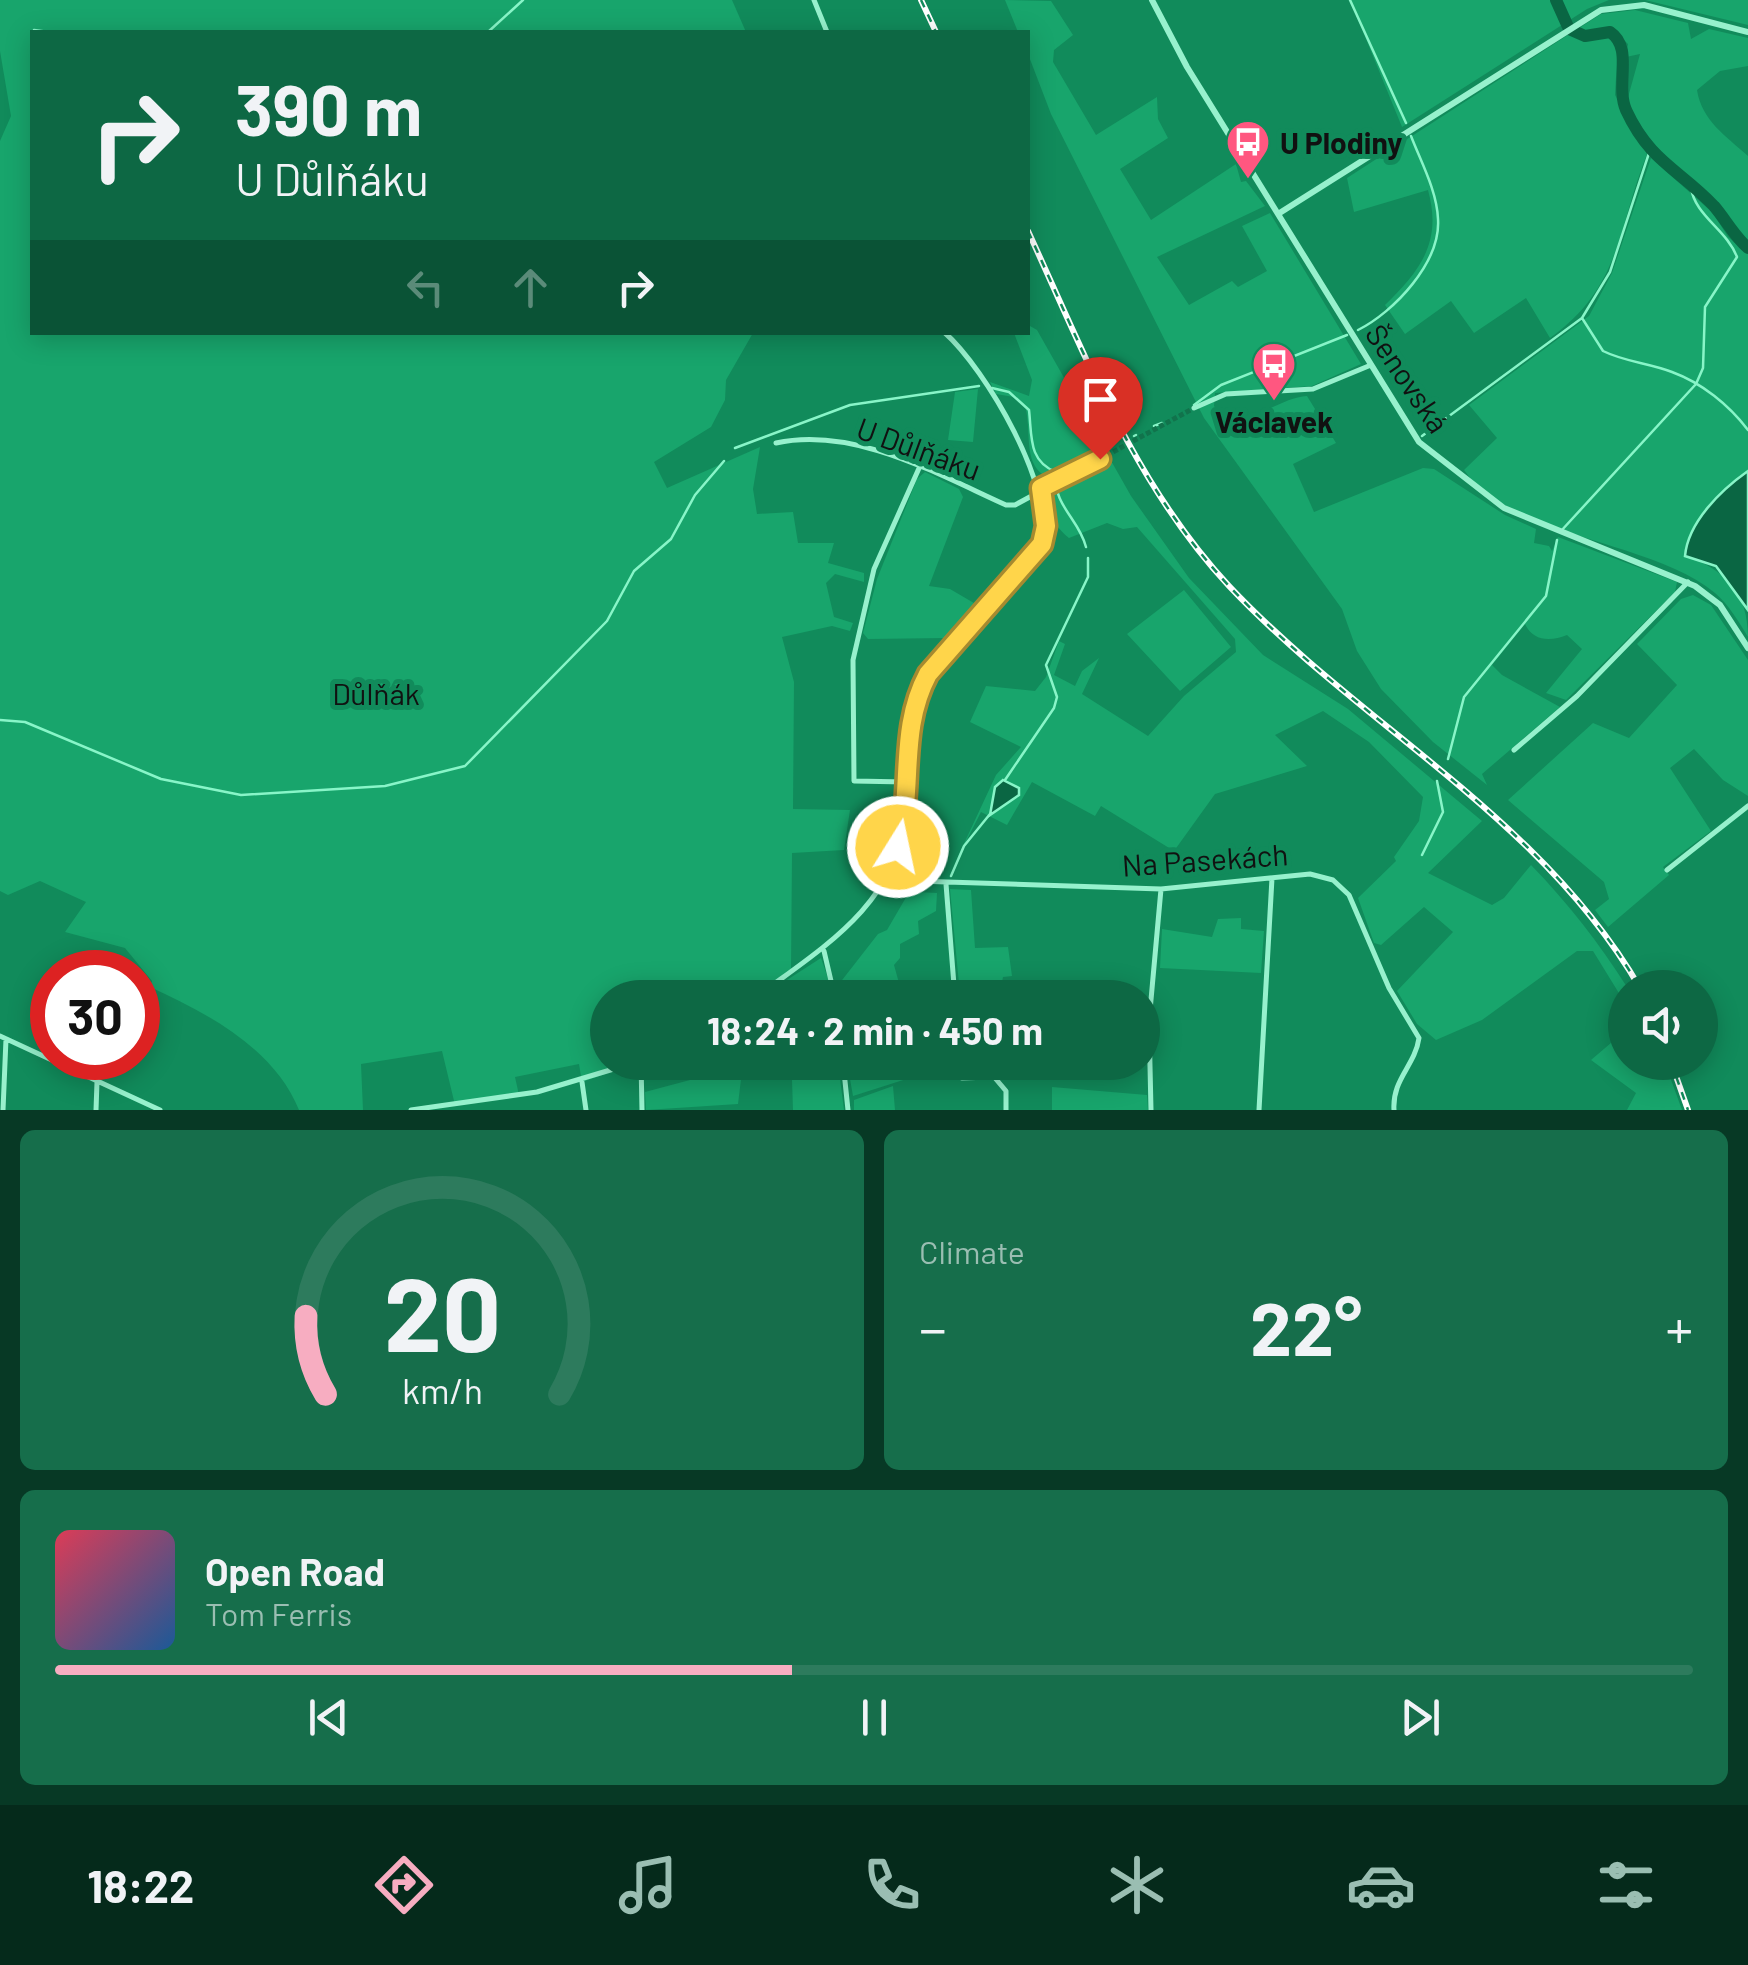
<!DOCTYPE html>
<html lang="en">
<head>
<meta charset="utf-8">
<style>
	body { margin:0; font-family:Barlow,sans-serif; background:#166e4b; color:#f1f3f6; height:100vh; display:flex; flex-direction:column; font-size:38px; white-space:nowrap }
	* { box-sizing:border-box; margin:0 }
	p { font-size:32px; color:#9abeb2 }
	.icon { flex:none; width:55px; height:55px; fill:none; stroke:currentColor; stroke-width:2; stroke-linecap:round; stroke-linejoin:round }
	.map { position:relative; height:1110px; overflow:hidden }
	.drawer { display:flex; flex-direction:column; gap:20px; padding:20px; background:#073925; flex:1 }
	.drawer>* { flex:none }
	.hud { position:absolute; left:30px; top:30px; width:1000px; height:305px; border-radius:0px; box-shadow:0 5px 25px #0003; background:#0d6844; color:#f1f3f6; overflow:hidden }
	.controls { position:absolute; left:1608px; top:970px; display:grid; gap:20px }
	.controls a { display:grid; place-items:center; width:110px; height:110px; border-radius:50%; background:#0d6844; box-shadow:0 5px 25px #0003; font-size:50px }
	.speed { position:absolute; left:30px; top:950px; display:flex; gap:20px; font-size:50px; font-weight:700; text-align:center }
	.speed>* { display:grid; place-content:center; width:130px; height:130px; border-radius:50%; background:#0d6844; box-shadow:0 5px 25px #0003; line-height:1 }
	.speed .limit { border:15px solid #d22; background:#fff; color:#111 }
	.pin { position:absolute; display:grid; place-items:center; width:85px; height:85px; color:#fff; margin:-102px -42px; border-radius:50% 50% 50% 0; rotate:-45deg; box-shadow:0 0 10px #0007 }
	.pin .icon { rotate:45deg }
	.me { position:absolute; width:110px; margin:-55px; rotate:10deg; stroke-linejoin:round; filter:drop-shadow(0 0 8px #0008) }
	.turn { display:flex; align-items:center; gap:35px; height:210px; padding:0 40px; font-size:45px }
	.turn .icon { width:130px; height:130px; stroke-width:2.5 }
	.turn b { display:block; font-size:70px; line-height:85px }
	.lanes { display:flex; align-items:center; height:95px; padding:0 40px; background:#0003; justify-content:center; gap:50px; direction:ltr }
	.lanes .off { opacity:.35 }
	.big { font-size:75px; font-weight:700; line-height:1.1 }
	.drawer .card { flex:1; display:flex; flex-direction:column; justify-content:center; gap:15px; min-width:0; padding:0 35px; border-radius:15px; background:#166e4b }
	.drawer .dial { align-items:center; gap:0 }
	.dial svg { height:260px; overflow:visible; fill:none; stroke:#2d7b5d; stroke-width:7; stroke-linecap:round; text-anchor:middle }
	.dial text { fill:#f1f3f6; stroke:none }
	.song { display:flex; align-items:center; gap:30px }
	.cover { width:120px; height:120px; border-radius:15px; background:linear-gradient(135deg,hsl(350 70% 55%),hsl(210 70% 35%)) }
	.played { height:10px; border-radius:5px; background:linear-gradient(90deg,#f7adc1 45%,#2d7b5d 45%) }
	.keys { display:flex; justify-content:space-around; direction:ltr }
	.heat { display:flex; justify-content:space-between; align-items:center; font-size:55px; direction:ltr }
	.drawer .tiles { flex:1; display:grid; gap:20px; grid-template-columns:1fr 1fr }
	.card:last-child { grid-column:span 2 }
	.trip { position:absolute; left:590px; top:980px; width:570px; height:100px; border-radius:50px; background:#0d6844; box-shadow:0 5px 25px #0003; font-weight:700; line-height:100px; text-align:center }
	.tabs { display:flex; height:160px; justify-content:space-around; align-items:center; background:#052a1b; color:#9abeb2 }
	.tabs .icon { width:70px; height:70px }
	.tabs .on { color:#f7adc1 }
	.tabs b { font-size:45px; color:#f1f3f6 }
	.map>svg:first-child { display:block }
	.green { fill:#18a56c }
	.water { fill:#0a6643; stroke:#88f5c8; stroke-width:2.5 }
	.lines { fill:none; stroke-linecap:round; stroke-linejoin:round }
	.stream { stroke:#88f5c8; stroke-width:2.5 }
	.river { stroke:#0a6643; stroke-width:12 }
	.minor-tunnel { stroke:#11734c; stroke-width:5; stroke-dasharray:5 2.5; stroke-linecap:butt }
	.minor { stroke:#97f1cd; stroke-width:5 }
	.tertiary { stroke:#97f1cd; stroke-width:6 }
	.rail-casing { stroke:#fff; stroke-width:6 }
	.rail { stroke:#118b5b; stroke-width:2.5; stroke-dasharray:8; stroke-linecap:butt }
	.route-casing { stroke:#a68a30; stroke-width:25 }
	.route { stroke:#ffd54a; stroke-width:18 }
	.labels { text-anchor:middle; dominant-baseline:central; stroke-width:10; stroke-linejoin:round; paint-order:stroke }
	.poi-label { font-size:30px; font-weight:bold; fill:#111; stroke:#118b5b; text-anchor:start }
	.street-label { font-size:30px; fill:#111; stroke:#118b5b }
	.park-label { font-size:30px; fill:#111; stroke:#118b5b }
</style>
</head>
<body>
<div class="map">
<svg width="1748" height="1110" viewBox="0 0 1748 1110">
	<rect width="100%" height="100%" fill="#118b5b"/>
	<path class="green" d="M 0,0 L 732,0 L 746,32 L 32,32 L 32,332 L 753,333 L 726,380 L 725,400 L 711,427 L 654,462 L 667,488 L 760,447 L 753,489 L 757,514 L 793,512 L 798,543 L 834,543 L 828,563 L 864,573 L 864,582 L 835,574 L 826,583 L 834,617 L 853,623 L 850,631 L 832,626 L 782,637 L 794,682 L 793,809 L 850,810 L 844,850 L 792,853 L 791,970 L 755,997 L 608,998 L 608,1062 L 637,1063 L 582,1082 L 579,1064 L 515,1077 L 519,1095 L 455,1105 L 442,1051 L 361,1064 L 363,1110 L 299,1110 C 274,1048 207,1013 150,987 L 152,981 L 125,948 L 65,932 L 86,902 L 40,881 L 8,895 L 0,891 L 0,141 L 11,116 L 0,51 Z
		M 1005,0 L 1051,1 L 1073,35 L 1054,50 L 1053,62 L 1096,135 L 1157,97 L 1158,119 L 1168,138 L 1120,169 L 1151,220 L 1236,164 L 1241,182 L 1246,181 L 1265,206 L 1157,257 L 1189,305 L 1232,281 L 1238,287 L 1267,271 L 1242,226 L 1270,213 L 1361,364 L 1312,386 L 1215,393 L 1214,406 L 1224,420 C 1251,425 1279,398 1307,396 L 1336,443 L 1293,464 L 1314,512 L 1423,468 L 1434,469 L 1505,515 L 1536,529 L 1534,543 L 1549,546 L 1552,551 L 1558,537 L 1677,582 L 1675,592 L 1566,700 L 1546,693 L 1582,649 L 1567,635 C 1550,642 1533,641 1525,624 L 1492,665 L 1502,675 L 1560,707 L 1482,774 L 1487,785 L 1433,742 L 1381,689 L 1357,651 L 1342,609 L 1204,418 L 1051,114 L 1028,54 L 1028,32 L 1018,32 Z
		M 1350,0 L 1609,0 L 1587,9 L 1402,127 Z
		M 1645,0 L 1748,0 L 1748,25 Z
		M 1635,10 L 1688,23 L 1691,39 L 1709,29 L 1748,38 L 1748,66 L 1720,71 L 1697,90 C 1702,121 1726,136 1748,156 L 1748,241 C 1730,223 1717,200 1696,183 C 1665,158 1645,138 1627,101 L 1640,54 L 1626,57 L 1628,44 L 1612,29 L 1584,34 L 1576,30 L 1601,14 Z
		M 1571,33 L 1585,40 L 1609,35 L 1618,41 L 1615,95 L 1647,154 C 1617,230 1621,287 1550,338 L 1526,298 L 1474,333 L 1451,301 L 1405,334 L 1385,305 C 1422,269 1442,241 1428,190 L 1354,212 L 1347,178 Z
		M 1651,158 L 1713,213 L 1728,237 L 1748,254 L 1748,471 C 1716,494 1701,520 1685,556 C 1725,569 1748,593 1748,637 C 1739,622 1729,605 1715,593 C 1652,540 1511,538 1464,470 L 1497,438 L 1469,405 L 1589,316 L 1612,273 Z
		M 1030,326 L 1037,330 L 1131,496 L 1189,578 L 1263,655 L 1348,709 L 1482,821 L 1428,873 L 1492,905 L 1504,898 L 1531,865 C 1568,903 1599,943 1627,987 L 1625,1003 L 1593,951 L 1577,951 L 1482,1020 L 1436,1040 L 1417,1024 L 1397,991 L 1453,932 L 1424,907 L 1381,945 L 1374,943 L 1358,898 L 1396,861 L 1394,857 L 1419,821 L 1423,797 L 1369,742 L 1323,711 L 1275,735 L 1307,766 L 1215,794 L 1174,851 L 1101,806 L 1095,816 L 1032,782 L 1007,825 L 981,812 L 954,865 L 996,775 L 1021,747 L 970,722 L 986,686 L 1035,691 L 1046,677 L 1059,641 L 1065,644 L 1054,675 L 1075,686 L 1082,671 L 1099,658 L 1082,694 L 1148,736 L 1184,696 L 1236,652 L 1235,639 L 1137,527 L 1123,529 L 1107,523 L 1069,538 C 1054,526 1043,509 1051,489 L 1095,467 L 1091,459 L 1054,480 C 1020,469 1033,434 1025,406 L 1014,397 L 996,394 L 990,382 L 1029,396 L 1032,380 L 1014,333 L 1028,332 Z
		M 978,389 L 973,442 L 948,440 L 955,392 Z
		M 925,472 L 959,489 L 963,497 L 929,586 L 950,589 L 979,606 L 946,638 L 868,639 L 863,633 L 877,579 L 917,479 Z
		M 1184,590 L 1231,647 L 1180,691 L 1127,634 Z
		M 1693,595 L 1711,605 L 1748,660 L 1748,796 L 1723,780 L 1694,749 L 1670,768 L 1711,831 L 1663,867 L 1669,875 L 1608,927 L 1595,910 L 1609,899 L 1604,882 L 1508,800 L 1593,723 L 1629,738 L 1677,685 L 1637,644 L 1681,599 Z
		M 950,889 L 971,890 L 975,948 L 1008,947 L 1012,976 L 1003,977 L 1002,982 L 959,984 Z
		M 917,892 L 937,893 L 936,911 L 918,921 L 919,934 L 900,944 L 900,958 L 894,965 L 899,983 L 926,982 L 944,997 L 839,997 L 839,984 L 878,934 L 887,930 L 908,894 Z
		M 1241,918 L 1241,929 L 1264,931 L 1261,973 L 1160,968 L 1162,929 L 1212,937 L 1218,919 Z
		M 821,958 L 830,984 L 825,988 L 818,983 L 819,993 L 813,997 L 759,998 Z
		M 1625,1031 L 1625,1062 L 1665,1063 L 1682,1110 L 1627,1110 L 1636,1093 L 1591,1060 Z
		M 748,1062 L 795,1063 L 796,1066 L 838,1063 L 844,1110 L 793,1110 L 792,1080 L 745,1080 Z
		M 847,1062 L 944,1062 L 944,1063 L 941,1068 L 853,1096 Z
		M 716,1063 L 743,1063 L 738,1104 L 646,1110 L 645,1092 L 705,1076 Z
		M 893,1086 L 895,1110 L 854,1110 L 854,1100 Z
		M 1052,1087 L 1147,1095 L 1148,1110 L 1052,1110 Z"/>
	<path class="water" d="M 1748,471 L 1748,610 L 1716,566 L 1685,556 C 1688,522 1721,490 1748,471 Z
		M 1003,780 L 1019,788 L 1019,795 L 990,815 L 995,787 Z"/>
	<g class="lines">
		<path class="stream" d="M 1350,0 L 1406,123
			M 34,30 L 49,32
			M 488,32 L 523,0
			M 1643,141 L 1650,150 L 1610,272 L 1582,318 L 1603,351 C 1625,362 1649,363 1672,372 C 1702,383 1729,405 1748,430
			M 1358,330 C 1394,312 1441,262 1438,219 C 1437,191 1421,162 1411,136
			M 992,388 L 1009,392 L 1029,410 C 1032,436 1028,461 1056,472 L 1103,451
			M 1194,405 L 1221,385 L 1347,335
			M 1154,426 L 1162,423
			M 1134,436 L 1136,435
			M 1422,436 L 1582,318
			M 735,448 L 850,405 L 979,386
			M 1055,473 C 1054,507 1079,519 1086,547
			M 1561,531 L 1696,384 L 1703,368 L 1705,307 L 1737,257 C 1727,230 1694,215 1691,187
			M 0,720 L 25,722 L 161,779 L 241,795 L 385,786 L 465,766 L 607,621 L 634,571 L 671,539 L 695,495 L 724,461
			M 1448,759 L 1464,697 L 1546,596 L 1557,540
			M 1005,780 L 1054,708 L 1057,697 L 1046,665 L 1088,577 L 1088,558
			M 1422,855 L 1443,812 L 1437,781
			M 951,876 L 964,846 L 990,814"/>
		<path class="river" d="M 1556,0 L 1569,29 L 1585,36 L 1610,32 C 1634,48 1615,84 1626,110 C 1650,162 1679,169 1714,206 C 1726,220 1734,236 1748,248"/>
		<path class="minor-tunnel" d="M 1100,459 L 1194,408"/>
		<path class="minor" d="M 814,0 L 827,32
			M 1194,408 L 1226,394 L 1313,389 L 1371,365
			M 776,443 C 854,426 937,474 1006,505 L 1015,505 L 1100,459
			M 1514,750 L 1577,696 L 1688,582
			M 906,782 L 854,781 L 853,660 L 874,569 L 920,466
			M 1667,870 L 1748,806
			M 884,880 L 1161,889 L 1310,874 L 1333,880 L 1349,895 L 1389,988 L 1419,1038 C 1415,1066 1392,1079 1394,1110
			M 946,884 L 955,998
			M 824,951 L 835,998
			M 755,998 C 820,949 895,907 906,816 C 913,762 899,728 928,674 L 1042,545 C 1056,489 986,369 944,332
			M 0,1036 L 160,1110
			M 641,1062 L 642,1110
			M 843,1062 L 848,1110
			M 955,1062 L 962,1078 L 1048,1075
			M 995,1078 L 1006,1091 L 1006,1110
			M 582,1082 L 586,1110
			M 3,1110 L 6,1039
			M 96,1110 L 97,1082
			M 411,1110 L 537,1092 L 637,1062
			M 1151,1110 L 1149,1022 L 1161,889
			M 1259,1110 L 1272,878"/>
		<path class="tertiary" d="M 1152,0 L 1187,67 L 1419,442 L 1504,508 L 1695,586 L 1720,605 L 1748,648
			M 1278,214 L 1601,10 L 1644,5 L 1748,32"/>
		<defs>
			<path id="rail" d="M 921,0 L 936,32
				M 1028,231 C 1085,355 1135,485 1229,586 C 1361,726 1541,817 1640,988
				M 1671,1062 L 1688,1110"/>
		</defs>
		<use href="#rail" class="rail-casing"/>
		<use href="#rail" class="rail"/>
	</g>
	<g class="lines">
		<defs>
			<path id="route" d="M 898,847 C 914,789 898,730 928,674 L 1042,544 L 1046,526 L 1041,488 L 1100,459"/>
		</defs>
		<use href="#route" class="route-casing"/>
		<use href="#route" class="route"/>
	</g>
	<defs>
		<symbol id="bus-pin" viewBox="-11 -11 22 30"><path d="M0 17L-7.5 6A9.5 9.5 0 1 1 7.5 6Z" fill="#ff5780" stroke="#118b5b"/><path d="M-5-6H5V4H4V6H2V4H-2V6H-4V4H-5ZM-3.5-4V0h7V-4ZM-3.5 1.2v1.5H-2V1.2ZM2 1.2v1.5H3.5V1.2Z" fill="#fff"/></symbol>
	</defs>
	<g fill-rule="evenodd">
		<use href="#bus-pin" x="1223" y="117" width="50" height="68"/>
		<use href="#bus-pin" x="1249" y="339" width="50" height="68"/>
	</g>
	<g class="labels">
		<g class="poi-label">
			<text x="1280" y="142">U Plodiny</text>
			<text x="1274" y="421" text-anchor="middle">Václavek</text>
		</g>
		<g class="street-label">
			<text transform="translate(1408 378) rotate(56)">Šenovská</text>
			<text transform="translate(919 448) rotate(20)">U Důlňáku</text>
			<text transform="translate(1205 859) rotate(-4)">Na Pasekách</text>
		</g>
		<g class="park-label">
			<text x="376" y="693">Důlňák</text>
		</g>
	</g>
</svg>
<div class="controls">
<a><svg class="icon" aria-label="sound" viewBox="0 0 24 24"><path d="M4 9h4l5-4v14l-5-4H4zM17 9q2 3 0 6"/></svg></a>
</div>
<div class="speed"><div class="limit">30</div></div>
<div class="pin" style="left:1100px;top:459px;background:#d93025"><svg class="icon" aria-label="arrive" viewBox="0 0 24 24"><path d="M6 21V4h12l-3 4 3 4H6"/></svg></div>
<svg class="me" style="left:898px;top:847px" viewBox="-20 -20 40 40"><circle r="17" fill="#ffd54a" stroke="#fff" stroke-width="3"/><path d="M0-11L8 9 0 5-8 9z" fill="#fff"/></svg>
<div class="trip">18:24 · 2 min · 450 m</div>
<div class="hud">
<div class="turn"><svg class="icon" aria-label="right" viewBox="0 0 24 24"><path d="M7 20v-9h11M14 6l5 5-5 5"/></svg><div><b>390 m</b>U Důlňáku</div></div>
<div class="lanes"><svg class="icon off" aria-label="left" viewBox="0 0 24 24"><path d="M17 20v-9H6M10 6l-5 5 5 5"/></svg><svg class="icon off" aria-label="ahead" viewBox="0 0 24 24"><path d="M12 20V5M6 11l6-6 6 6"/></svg><svg class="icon" aria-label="right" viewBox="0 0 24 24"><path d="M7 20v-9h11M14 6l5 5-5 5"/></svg></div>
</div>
</div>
<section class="drawer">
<div class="tiles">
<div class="card dial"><svg viewBox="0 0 100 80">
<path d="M14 69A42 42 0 1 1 86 69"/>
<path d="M14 69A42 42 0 0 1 8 45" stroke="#f7adc1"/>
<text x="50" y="56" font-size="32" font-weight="700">20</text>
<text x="50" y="72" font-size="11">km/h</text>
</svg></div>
<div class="card"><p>Climate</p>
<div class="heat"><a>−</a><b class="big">22°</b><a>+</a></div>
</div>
<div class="card">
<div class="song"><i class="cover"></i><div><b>Open Road</b><p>Tom Ferris</p></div></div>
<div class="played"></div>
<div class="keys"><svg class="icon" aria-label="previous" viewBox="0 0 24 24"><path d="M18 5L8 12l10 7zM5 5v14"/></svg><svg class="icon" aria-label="pause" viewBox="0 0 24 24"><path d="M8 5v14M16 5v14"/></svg><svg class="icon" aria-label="next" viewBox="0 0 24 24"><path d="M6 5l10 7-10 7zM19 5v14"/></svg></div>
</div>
</div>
</section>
<nav class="tabs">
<b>18:22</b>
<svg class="icon on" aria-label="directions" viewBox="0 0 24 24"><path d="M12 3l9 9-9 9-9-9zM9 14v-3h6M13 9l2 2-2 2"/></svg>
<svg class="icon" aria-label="music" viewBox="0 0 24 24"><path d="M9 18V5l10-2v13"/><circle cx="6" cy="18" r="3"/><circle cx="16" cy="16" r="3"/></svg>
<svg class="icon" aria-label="phone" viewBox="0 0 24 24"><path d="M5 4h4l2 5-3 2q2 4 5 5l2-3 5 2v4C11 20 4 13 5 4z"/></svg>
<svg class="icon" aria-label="climate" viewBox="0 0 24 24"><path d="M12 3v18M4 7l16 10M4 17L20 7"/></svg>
<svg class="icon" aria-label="car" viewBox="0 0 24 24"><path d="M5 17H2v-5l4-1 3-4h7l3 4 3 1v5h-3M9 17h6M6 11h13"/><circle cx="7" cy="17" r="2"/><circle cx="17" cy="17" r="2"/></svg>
<svg class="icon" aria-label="filters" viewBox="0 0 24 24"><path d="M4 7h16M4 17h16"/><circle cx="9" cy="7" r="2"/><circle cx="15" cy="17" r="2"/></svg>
</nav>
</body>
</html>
